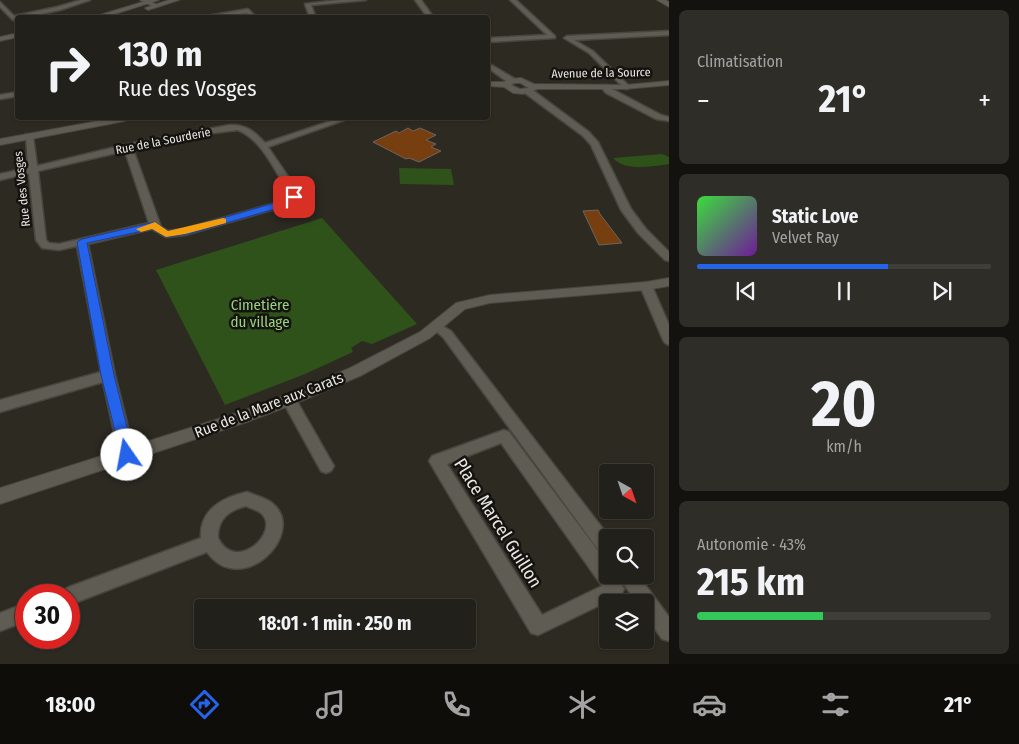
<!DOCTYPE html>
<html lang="fr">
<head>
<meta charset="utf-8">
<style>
	body { margin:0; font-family:"Fira Sans Condensed",sans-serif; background:#2e2d27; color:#f1f3f6; height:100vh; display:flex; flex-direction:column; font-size:19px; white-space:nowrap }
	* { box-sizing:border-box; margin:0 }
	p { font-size:16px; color:#a2a3a2 }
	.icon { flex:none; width:28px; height:28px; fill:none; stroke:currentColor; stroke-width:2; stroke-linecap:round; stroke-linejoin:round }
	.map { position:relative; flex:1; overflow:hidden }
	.side { display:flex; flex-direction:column; gap:10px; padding:10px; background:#13120e; width:350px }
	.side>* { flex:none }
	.banner { position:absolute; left:15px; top:15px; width:475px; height:105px; border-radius:5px; box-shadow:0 1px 4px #0004,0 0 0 1px #3f3e39; background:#22201a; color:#f1f3f6; overflow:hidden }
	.needle { width:32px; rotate:140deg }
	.tools { position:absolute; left:599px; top:464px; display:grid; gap:10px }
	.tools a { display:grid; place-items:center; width:55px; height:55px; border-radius:5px; background:#22201a; box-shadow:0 1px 4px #0004,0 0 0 1px #3f3e39; font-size:25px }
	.speed { position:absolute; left:15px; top:584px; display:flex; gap:10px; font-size:25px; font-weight:700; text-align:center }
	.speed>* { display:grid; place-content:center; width:65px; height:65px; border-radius:50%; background:#22201a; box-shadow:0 1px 4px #0004,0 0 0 1px #3f3e39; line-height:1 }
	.speed .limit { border:8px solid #d22; background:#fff; color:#111 }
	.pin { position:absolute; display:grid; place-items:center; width:42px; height:42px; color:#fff; margin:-21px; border-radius:10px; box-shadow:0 2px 8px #0006 }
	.me { position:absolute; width:55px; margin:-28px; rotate:348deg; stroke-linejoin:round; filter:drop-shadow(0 0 4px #0008) }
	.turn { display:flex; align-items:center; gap:18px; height:105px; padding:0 20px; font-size:22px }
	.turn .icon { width:65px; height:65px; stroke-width:2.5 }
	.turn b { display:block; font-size:35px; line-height:42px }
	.big { font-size:38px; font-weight:700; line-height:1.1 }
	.side .widget { flex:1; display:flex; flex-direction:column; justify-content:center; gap:8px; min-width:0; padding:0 18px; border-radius:8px; background:#2e2d27 }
	.side .dial { align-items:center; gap:0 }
	.dial b { font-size:65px; line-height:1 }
	.song { display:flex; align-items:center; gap:15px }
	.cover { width:60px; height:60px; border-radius:8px; background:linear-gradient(135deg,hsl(120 70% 55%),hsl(280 70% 35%)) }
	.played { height:5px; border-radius:2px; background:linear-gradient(90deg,#2563eb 65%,#3f3e39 65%) }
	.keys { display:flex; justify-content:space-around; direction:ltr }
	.heat { display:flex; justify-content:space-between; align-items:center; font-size:28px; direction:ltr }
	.charge { height:8px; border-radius:4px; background:linear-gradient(90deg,#34c759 43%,#3f3e39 0) }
	.trip { position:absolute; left:194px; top:599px; width:282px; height:50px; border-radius:5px; background:#22201a; box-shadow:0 1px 4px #0004,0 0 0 1px #3f3e39; font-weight:700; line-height:50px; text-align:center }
	.tab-bar { display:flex; height:80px; justify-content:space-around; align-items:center; background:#0e0d0a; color:#a2a3a2 }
	.tab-bar .icon { width:35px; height:35px }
	.tab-bar .current { color:#2563eb }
	.tab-bar b { font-size:22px; color:#f1f3f6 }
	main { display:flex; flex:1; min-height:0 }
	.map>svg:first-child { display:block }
	.green { fill:#2f521a }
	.building { fill:#773f0f; stroke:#6e645e }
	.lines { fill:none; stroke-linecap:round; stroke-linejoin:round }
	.minor-casing { stroke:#48463f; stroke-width:3 }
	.tertiary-casing { stroke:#48463f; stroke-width:2 }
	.secondary-casing { stroke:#48463f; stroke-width:2 }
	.minor { fill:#5f5c53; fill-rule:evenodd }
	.tertiary { fill:#5f5c53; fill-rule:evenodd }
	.secondary { fill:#5f5c53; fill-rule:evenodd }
	.route { fill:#2563eb; stroke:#184099 }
	.slow { fill:#f59e0b }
	.labels { text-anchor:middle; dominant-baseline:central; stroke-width:5; stroke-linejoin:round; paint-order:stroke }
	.far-street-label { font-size:12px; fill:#eae8e3; stroke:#14130f }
	.park-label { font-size:15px; fill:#9ad17d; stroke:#14130f }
	.street-label { font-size:15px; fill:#eae8e3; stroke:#14130f }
	.near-street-label { font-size:18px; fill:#eae8e3; stroke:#14130f }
</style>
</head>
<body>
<main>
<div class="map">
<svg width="669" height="664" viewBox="0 0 669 664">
	<rect width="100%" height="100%" fill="#2d2a22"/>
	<path class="green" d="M 662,154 L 669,157 L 669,164 C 652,166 626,172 613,158 Z
		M 399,168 L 451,169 L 454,185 L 400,184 Z
		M 322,218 L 417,324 L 372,344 L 362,341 L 351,348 L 353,352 L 305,374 L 225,405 L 156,270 Z"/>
	<path class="building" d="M 408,128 L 413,131 L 420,128 L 436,135 L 426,140 L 436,144 L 431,147 L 441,151 L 419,162 L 409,158 L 406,159 L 373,142 L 396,131 L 399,133 Z
		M 598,210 L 600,214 L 622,243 L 599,245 L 583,211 Z"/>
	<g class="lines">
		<defs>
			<path id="minor" d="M 81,0 L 90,0 L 60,10 L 13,20 L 0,7 L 0,2 L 14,16 L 57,7 Z
				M 339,0 L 366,0 L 311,5 L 316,18 L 310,18 L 305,4 Z
				M 415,0 L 421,0 L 434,18 L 428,18 Z
				M 510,0 L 516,0 L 555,36 L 555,38 L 488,42 L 488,38 L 547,35 Z
				M 248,9 L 257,18 L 250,18 L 247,13 L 215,18 L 207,16 Z
				M 669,31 L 669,35 L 574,40 L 593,51 L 628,85 L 628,89 L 625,89 L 589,53 L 564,38 L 567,36 Z
				M 488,63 L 515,79 L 515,83 L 509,83 L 488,68 Z
				M 602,85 L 608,85 L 612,89 L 661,115 L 669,117 L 669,121 L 656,119 L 606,93 L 601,87 Z
				M 525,89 L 531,89 L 589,132 L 598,142 L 631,209 L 646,229 L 669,252 L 669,261 L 665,260 L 638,233 L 621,210 L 591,145 L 583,136 L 525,93 Z
				M 18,92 L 18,96 L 0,99 L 0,95 Z
				M 340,118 L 350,118 L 268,147 L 298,191 L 297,199 L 285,206 L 185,235 L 166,237 L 152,229 L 88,244 L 115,375 L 135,455 L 132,460 L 127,461 L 122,460 L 119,455 L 103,382 L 0,412 L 0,400 L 101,372 L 77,246 L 59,250 L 42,248 L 36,240 L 29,173 L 0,180 L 0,174 L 28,168 L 26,134 L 33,136 L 37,166 L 128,144 L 230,125 C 246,124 255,132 265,143 ZM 238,130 C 262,140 274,170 288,191 L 289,196 L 279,202 L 184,229 L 168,231 L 161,227 L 133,149 L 213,133 ZM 125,151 L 149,223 L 59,244 L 49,243 L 46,240 L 38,171 Z
				M 646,282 L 652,286 L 669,325 L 669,345 L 665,343 L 663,340 L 640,286 Z
				M 436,322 L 451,331 L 610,538 L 608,538 L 608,557 L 602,555 L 443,337 L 430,326 Z
				M 289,395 L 294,396 L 331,461 L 334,466 L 331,471 L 326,473 L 321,471 L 282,400 L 284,396 Z
				M 504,430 L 509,432 L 608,564 L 608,575 L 616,575 L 624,589 L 621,595 L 538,635 L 531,633 L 429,461 L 432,456 ZM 501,443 L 602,586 L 542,615 L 447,464 Z
				M 247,492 C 254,495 266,498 272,503 C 309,533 241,600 207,552 L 69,605 L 69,595 L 60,595 L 63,590 L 69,587 L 201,538 C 199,510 223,497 247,492 ZM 246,506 C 250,508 257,510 261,513 C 282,532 235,574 218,538 C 217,520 229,510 246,506 Z
				M 618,575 L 638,575 L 669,617 L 669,641 L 662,639 L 645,615 L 645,602 L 636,602 Z
				M 26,603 L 26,621 L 0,631 L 0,613 Z"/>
			<path id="tertiary" d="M 140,0 L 148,0 L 159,6 L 154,7 Z
				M 657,0 L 665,0 L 669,2 L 669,7 Z
				M 521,78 L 534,84 L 625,85 L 669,81 L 669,85 L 625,89 L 538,89 L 523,94 L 513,93 L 504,87 L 488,86 L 488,82 L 504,82 L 509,79 ZM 514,83 L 520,83 L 529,88 L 520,89 L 511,85 Z
				M 114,118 L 129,118 L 125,121 L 0,145 L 0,139 Z
				M 669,278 L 669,286 L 646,290 L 490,303 L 465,309 L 430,338 L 360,376 L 294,404 L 247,422 L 0,504 L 0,488 L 237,413 L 284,396 L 350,368 L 420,332 L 456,303 L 490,295 L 646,282 Z"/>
			<path id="secondary" d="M 149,0 L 159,0 L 102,18 L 90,18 Z
				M 169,0 L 179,0 L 148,10 L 145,8 Z
				M 18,33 L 18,37 L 0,41 L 0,37 Z"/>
		</defs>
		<use href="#minor" class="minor-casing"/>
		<use href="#tertiary" class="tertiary-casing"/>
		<use href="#secondary" class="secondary-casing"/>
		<use href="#minor" class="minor"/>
		<use href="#tertiary" class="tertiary"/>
		<use href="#secondary" class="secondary"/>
	</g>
	<path class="route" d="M 294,194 L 297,195 L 297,199 L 285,206 L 188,234 L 166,237 L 152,229 L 87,243 L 114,375 L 134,455 L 132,459 L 127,461 L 122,459 L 101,375 L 77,242 L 82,239 L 155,222 L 168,231 L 184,229 L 278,202 Z"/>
	<path class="slow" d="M 223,218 L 226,219 L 226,223 L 185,234 L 166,237 L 152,229 L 141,232 L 136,229 L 155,222 L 168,231 Z"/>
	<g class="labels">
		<g class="far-street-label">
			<text transform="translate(601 73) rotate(-1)">Avenue de la Source</text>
			<text transform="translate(163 141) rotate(-11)">Rue de la Sourderie</text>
			<text transform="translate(22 189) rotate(-96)">Rue des Vosges</text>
		</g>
		<g class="park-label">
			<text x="260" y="305">Cimetière<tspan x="260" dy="17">du village</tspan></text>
		</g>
		<g class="street-label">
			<text transform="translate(269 405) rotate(-21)">Rue de la Mare aux Carats</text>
		</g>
		<g class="near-street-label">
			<text transform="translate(498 523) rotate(58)">Place Marcel Guillon</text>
		</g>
	</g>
</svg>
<div class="tools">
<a><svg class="needle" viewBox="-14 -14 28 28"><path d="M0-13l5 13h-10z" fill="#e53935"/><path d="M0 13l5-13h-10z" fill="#a2a3a2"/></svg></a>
<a><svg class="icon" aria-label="search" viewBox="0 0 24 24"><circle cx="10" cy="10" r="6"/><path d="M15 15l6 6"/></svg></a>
<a><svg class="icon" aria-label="layers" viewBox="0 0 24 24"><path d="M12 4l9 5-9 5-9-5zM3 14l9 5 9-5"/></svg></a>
</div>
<div class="speed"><div class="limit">30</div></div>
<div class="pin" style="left:294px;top:197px;background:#d93025"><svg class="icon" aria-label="arrive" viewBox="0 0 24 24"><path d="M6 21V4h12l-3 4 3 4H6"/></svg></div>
<svg class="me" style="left:127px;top:455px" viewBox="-20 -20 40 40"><circle r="19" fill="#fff"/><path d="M0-13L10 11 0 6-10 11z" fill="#2563eb"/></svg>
<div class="trip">18:01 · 1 min · 250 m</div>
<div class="banner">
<div class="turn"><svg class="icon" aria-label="right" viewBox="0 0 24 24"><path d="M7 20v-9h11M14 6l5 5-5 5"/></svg><div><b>130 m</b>Rue des Vosges</div></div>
</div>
</div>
<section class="side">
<div class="widget"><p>Climatisation</p>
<div class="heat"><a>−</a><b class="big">21°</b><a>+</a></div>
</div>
<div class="widget">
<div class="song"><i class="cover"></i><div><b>Static Love</b><p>Velvet Ray</p></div></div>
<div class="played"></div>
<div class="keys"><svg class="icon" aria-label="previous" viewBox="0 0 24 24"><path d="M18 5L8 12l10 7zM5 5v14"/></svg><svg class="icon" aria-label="pause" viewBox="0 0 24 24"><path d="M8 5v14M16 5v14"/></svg><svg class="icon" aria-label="next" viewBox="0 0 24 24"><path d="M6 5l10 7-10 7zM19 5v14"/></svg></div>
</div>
<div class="widget dial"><b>20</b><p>km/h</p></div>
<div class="widget"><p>Autonomie · 43%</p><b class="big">215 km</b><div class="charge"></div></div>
</section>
</main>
<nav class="tab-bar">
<b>18:00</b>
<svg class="icon current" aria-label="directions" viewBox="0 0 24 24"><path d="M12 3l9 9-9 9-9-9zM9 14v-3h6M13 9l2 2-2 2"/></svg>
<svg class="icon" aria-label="music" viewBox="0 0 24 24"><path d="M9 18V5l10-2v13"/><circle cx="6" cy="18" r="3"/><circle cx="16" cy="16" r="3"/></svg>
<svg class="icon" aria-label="phone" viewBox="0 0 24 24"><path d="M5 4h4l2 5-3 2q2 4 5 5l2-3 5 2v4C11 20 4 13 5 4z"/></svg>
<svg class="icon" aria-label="climate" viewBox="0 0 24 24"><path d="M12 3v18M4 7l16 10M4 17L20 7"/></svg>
<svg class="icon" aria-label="car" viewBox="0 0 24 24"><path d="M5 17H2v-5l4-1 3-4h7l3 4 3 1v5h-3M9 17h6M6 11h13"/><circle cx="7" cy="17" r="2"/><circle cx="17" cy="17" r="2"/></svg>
<svg class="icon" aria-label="filters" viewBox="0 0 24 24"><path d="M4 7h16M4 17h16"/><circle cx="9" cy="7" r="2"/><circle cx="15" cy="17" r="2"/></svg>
<b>21°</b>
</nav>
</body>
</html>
